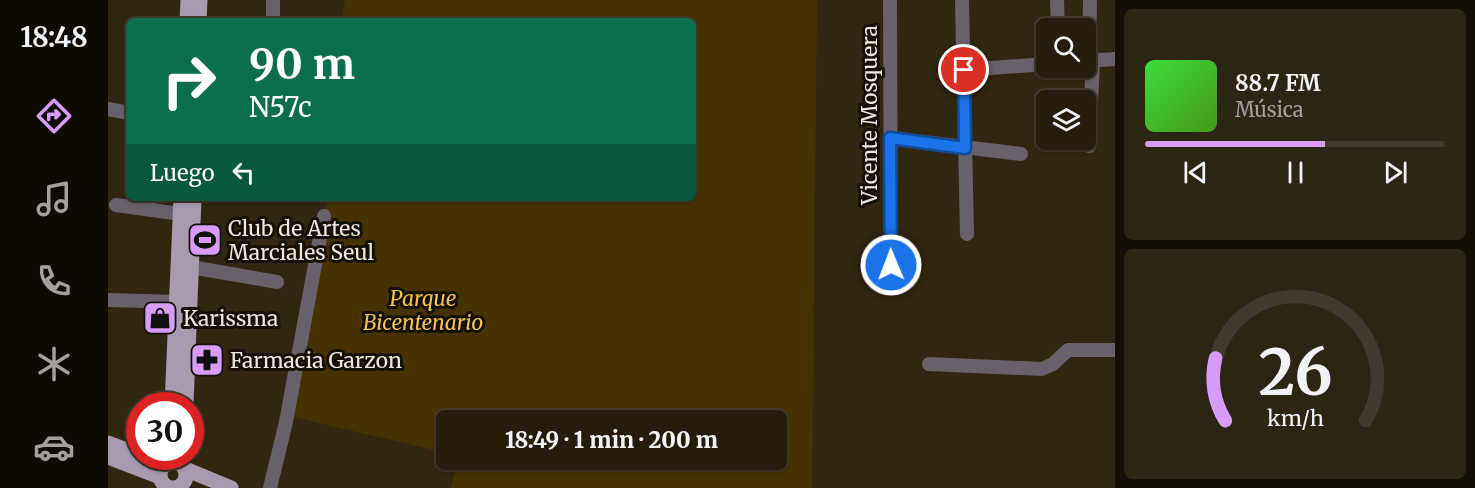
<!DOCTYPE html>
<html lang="es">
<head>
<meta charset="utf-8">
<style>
	body { margin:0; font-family:Merriweather,serif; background:#2d2514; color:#f1f3f6; height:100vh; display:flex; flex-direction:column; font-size:22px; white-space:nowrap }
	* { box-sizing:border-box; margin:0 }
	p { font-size:20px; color:#a3a19d }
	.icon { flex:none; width:33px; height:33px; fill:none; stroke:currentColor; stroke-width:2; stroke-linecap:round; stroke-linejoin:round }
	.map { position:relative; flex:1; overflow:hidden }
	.details { display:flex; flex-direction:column; gap:9px; padding:9px; background:#140f06; width:360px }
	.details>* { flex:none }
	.banner { position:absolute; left:18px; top:18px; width:570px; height:183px; border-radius:9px; box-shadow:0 2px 4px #0004,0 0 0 2px #423a2c; background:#0b6e4f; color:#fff; overflow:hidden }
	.tools { position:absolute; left:928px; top:18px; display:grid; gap:12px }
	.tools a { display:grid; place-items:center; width:60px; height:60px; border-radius:9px; background:#251c0b; box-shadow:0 2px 4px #0004,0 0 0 2px #423a2c; font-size:30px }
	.speed { position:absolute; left:18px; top:392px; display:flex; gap:12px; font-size:30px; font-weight:700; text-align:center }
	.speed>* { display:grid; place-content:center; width:78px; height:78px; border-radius:50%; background:#251c0b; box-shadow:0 2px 4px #0004,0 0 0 2px #423a2c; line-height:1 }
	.speed .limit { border:9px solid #d22; background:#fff; color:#111 }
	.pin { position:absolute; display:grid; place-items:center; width:51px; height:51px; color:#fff; margin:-26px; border:3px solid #fff; border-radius:50%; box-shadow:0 2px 6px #0007 }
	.me { position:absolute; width:66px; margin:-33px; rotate:359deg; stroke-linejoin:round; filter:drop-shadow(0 0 4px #0008) }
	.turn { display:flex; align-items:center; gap:21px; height:126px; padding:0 24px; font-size:27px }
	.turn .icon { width:78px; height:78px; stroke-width:2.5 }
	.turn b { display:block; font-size:42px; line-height:51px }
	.then { display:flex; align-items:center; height:57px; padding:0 24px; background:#0003; gap:12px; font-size:22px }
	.details .tile { flex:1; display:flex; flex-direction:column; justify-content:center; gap:9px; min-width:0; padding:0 21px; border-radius:9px; background:#2d2514 }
	.details .dial { align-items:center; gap:0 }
	.dial svg { height:156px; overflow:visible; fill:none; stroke:#423a2c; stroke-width:7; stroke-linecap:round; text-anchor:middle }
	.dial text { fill:#f1f3f6; stroke:none }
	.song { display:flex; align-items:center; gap:18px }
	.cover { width:72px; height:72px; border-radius:9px; background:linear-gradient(135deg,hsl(120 70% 55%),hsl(100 70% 35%)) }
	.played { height:6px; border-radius:3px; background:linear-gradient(90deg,#d79bf8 60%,#423a2c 60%) }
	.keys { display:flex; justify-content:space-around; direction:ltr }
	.trip { position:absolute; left:328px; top:410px; width:351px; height:60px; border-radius:9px; background:#251c0b; box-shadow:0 2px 4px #0004,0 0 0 2px #423a2c; font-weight:800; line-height:60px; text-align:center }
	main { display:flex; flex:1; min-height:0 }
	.tabs { display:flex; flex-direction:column; width:108px; justify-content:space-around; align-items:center; background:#0f0b04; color:#a3a19d }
	.tabs .icon { width:42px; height:42px }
	.tabs .current { color:#d79bf8 }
	.tabs b { font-size:27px; color:#f1f3f6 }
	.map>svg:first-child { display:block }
	.green { fill:#463200 }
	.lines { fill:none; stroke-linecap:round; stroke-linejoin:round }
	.minor { stroke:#68616c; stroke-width:14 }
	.major { stroke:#a89aaf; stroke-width:15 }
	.route-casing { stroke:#114b97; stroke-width:15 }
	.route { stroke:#1a73e8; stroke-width:10 }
	.labels { text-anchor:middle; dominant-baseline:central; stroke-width:6; stroke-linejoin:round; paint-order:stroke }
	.street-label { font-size:21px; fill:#efe9db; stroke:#151007 }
	.poi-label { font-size:21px; fill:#efe9db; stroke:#151007; text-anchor:start }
	.park-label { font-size:21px; font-style:italic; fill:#f2c255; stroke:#151007 }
</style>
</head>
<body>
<main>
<nav class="tabs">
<b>18:48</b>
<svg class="icon current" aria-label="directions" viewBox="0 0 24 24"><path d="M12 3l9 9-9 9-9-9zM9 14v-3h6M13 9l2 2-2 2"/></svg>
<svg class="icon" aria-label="music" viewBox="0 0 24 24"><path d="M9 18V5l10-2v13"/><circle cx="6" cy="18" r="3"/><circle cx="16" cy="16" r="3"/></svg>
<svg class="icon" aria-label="phone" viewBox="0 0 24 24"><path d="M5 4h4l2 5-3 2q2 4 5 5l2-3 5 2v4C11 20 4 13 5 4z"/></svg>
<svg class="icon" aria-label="climate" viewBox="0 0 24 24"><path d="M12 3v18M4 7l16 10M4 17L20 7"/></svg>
<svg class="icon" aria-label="car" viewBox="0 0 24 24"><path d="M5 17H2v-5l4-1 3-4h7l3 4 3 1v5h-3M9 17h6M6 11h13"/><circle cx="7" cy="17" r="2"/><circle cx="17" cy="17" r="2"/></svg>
</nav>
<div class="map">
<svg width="1007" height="488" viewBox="0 0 1007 488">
	<rect width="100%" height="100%" fill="#31260f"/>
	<path class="green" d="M 237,0 L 709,0 L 704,488 L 343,488 L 350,459 L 669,459 L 669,420 L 339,420 L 339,453 L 185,417 L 220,198 L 585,198 L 585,21 L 234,21 Z"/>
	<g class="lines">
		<path class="minor" d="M 782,0 L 783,265
			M 854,0 L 859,234
			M 949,0 L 950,28
			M 165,21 L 165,0
			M 978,61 L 1007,59
			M 981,61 L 982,0
			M 856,70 L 939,64
			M 0,109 L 21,113
			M 782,138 L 913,154
			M 981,146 L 985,61
			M 8,205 L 73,214
			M 83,267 L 169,282
			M 2,300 L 70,302
			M 821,364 L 934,369 L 945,364 L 960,350 L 1007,350
			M 162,488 L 178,422 L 216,216"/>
		<path class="major" d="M 79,21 L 80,0
			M 91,21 L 92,0
			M 64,405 L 73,198
			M 78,405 L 86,198
			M 0,443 L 32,455
			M 0,457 L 52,477
			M 37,458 L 49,456
			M52 475a13 13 0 1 1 26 0a13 13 0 1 1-26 0Z
			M 77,469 L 123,488"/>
	</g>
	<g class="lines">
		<defs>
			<path id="route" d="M 783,265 L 782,138 L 857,148 L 856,70"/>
		</defs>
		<use href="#route" class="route-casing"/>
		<use href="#route" class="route"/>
	</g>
	<defs>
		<symbol id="stadium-square" viewBox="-11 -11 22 22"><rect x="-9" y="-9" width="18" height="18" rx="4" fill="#d79bf8" stroke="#151007"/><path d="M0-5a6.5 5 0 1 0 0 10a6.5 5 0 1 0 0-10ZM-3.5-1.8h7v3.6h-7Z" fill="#111"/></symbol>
		<symbol id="shop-square" viewBox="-11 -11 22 22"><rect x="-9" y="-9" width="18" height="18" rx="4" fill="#d79bf8" stroke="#151007"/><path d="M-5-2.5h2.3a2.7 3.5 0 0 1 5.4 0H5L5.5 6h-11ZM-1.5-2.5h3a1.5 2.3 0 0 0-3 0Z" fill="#111"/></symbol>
		<symbol id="pharmacy-square" viewBox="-11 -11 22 22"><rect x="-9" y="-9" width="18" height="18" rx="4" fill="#d79bf8" stroke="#151007"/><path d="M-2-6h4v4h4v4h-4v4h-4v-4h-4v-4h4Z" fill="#111"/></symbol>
	</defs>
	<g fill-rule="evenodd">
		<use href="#stadium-square" x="78" y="221" width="38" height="38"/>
		<use href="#shop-square" x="33" y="299" width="38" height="38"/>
		<use href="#pharmacy-square" x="80" y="341" width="38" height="38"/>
	</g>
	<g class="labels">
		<g class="street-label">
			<text transform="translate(761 115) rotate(-90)">Vicente Mosquera</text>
		</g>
		<g class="poi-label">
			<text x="120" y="228">Club de Artes<tspan x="120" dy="24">Marciales Seul</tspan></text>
			<text x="75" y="318">Karissma</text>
			<text x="122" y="360">Farmacia Garzon</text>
		</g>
		<g class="park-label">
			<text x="315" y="298">Parque<tspan x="315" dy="24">Bicentenario</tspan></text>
		</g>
	</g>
</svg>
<div class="tools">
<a><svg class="icon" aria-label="search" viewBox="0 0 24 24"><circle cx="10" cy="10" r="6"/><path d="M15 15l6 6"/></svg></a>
<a><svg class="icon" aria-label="layers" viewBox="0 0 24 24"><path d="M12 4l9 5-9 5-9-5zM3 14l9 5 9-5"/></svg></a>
</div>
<div class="speed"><div class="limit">30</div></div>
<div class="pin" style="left:856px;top:70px;background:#d93025"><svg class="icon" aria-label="arrive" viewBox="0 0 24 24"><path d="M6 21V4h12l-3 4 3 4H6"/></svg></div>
<svg class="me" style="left:783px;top:265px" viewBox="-20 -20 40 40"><circle r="17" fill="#1a73e8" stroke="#fff" stroke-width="3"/><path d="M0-11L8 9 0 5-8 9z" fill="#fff"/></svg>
<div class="trip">18:49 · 1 min · 200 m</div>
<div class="banner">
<div class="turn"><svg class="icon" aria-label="right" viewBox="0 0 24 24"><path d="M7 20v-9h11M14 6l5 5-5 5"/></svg><div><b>90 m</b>N57c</div></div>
<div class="then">Luego<svg class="icon" aria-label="left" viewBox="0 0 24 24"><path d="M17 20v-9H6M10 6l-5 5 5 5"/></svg></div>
</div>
</div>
<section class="details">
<div class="tile">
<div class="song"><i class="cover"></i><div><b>88.7 FM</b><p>Música</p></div></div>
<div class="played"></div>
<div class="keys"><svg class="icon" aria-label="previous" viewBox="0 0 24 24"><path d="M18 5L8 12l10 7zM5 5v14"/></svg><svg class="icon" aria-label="pause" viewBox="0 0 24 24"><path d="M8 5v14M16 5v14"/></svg><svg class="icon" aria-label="next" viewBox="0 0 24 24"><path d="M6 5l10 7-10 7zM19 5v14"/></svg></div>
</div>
<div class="tile dial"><svg viewBox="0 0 100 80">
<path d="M14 69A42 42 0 1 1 86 69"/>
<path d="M14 69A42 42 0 0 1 9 37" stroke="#d79bf8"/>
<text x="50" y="56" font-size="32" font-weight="700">26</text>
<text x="50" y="72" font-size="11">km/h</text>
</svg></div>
</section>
</main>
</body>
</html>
